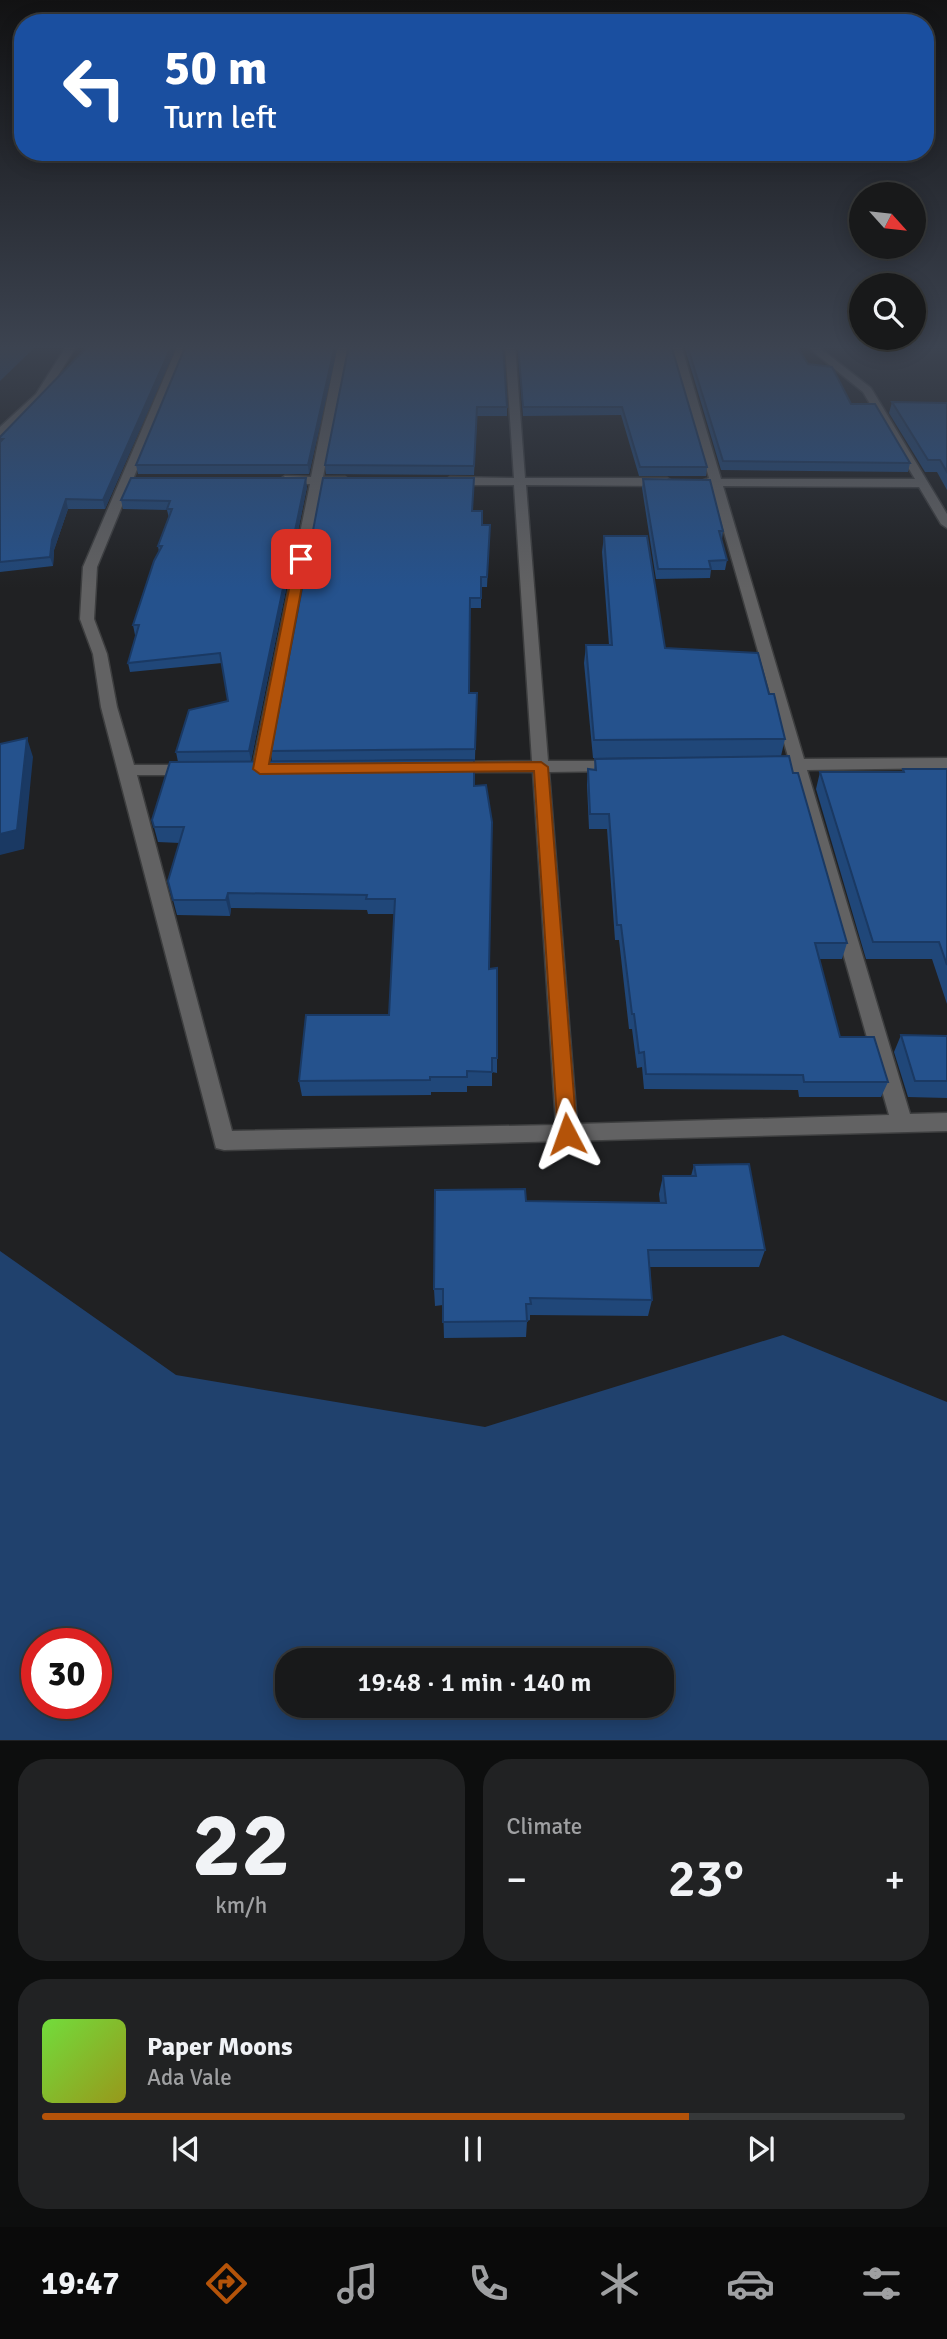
<!DOCTYPE html>
<html lang="en">
<head>
<meta charset="utf-8">
<style>
	body { margin:0; font-family:Signika,sans-serif; background:#212223; color:#f1f3f6; height:100vh; display:flex; flex-direction:column; font-size:26px; white-space:nowrap }
	* { box-sizing:border-box; margin:0 }
	p { font-size:23px; color:#9fa0a2 }
	.icon { flex:none; width:38px; height:38px; fill:none; stroke:currentColor; stroke-width:2; stroke-linecap:round; stroke-linejoin:round }
	.map { position:relative; height:1741px; overflow:hidden }
	.details { display:flex; flex-direction:column; gap:18px; padding:18px; background:#0d0e0e; flex:1 }
	.details>* { flex:none }
	.guide { position:absolute; left:14px; top:14px; width:920px; height:147px; border-radius:28px; box-shadow:0 4px 18px #0003,0 0 0 2px #363839; background:#1a4fa0; color:#fff; overflow:hidden }
	.needle { width:46px; rotate:117deg }
	.fabs { position:absolute; left:849px; top:182px; display:grid; gap:14px }
	.fabs a { display:grid; place-items:center; width:77px; height:77px; border-radius:50%; background:#18191a; box-shadow:0 4px 18px #0003,0 0 0 2px #363839; font-size:35px }
	.speed { position:absolute; left:21px; top:1628px; display:flex; gap:14px; font-size:35px; font-weight:700; text-align:center }
	.speed>* { display:grid; place-content:center; width:91px; height:91px; border-radius:50%; background:#18191a; box-shadow:0 4px 18px #0003,0 0 0 2px #363839; line-height:1 }
	.speed .limit { border:10px solid #d22; background:#fff; color:#111 }
	.pin { position:absolute; display:grid; place-items:center; width:60px; height:60px; color:#fff; margin:-30px; border-radius:14px; box-shadow:0 4px 10px #0006 }
	.me { position:absolute; width:77px; margin:-38px; rotate:356deg; stroke-linejoin:round; filter:drop-shadow(0 0 5px #0008) }
	.turn { display:flex; align-items:center; gap:24px; height:147px; padding:0 35px; font-size:32px }
	.turn .icon { width:91px; height:91px; stroke-width:2.5 }
	.turn b { display:block; font-size:49px; line-height:60px }
	.big { font-size:52px; font-weight:600; line-height:1.1 }
	.details .tile { flex:1; display:flex; flex-direction:column; justify-content:center; gap:10px; min-width:0; padding:0 24px; border-radius:28px; background:#212223 }
	.details .dial { align-items:center; gap:0 }
	.dial b { font-size:91px; line-height:1 }
	.song { display:flex; align-items:center; gap:21px }
	.cover { width:84px; height:84px; border-radius:10px; background:linear-gradient(135deg,hsl(100 70% 55%),hsl(60 70% 35%)) }
	.played { height:7px; border-radius:4px; background:linear-gradient(90deg,#b45309 75%,#363839 75%) }
	.keys { display:flex; justify-content:space-around; direction:ltr }
	.heat { display:flex; justify-content:space-between; align-items:center; font-size:38px; direction:ltr }
	.details .tiles { flex:1; display:grid; gap:18px; grid-template-columns:1fr 1fr }
	.tile:last-child { grid-column:span 2 }
	.trip { position:absolute; left:275px; top:1648px; width:399px; height:70px; border-radius:28px; background:#18191a; box-shadow:0 4px 18px #0003,0 0 0 2px #363839; font-weight:600; line-height:70px; text-align:center }
	.menu { display:flex; height:112px; justify-content:space-around; align-items:center; background:#0a0a0a; color:#9fa0a2 }
	.menu .icon { width:49px; height:49px }
	.menu .selected { color:#b45309 }
	.menu b { font-size:32px; color:#f1f3f6 }
	.map>svg:first-child { display:block }
	.green { fill:#20416d; fill-rule:evenodd }
	.lines { fill:none; stroke-linecap:round; stroke-linejoin:round }
	.minor-casing { stroke:#3d3e3f; stroke-width:3 }
	.minor { fill:#626263; fill-rule:evenodd }
	.wall { fill:#204779 }
	.shaded-wall { fill:#1a3963 }
	.building { fill:#25528d; stroke:#1a3963; stroke-width:2 }
	.route { fill:#b45309; stroke:#753606; stroke-width:2 }
</style>
</head>
<body>
<div class="map">
<svg width="947" height="1741" viewBox="0 0 947 1741">
	<rect width="100%" height="100%" fill="#202123"/>
	<path class="green" d="M 0,345 L 37,345 L 0,381 Z
		M 0,1251 L 176,1375 L 485,1427 L 783,1335 L 947,1402 L 947,1740 L 0,1740 ZM 37,1643 L 96,1643 L 96,1703 L 37,1703 ZM 287,1661 L 662,1661 L 662,1706 L 287,1706 Z"/>
	<g class="lines">
		<defs>
			<path id="minor" d="M 67,345 L 77,345 L 44,398 L 0,436 L 0,427 L 36,394 Z
				M 178,345 L 188,345 L 97,567 L 94,619 L 107,654 L 117,707 L 134,765 L 191,765 L 199,770 L 191,775 L 137,775 L 232,1131 L 556,1125 L 533,772 L 450,772 L 442,767 L 450,762 L 532,761 L 514,485 L 450,485 L 444,481 L 450,477 L 514,478 L 505,345 L 515,345 L 525,478 L 667,478 L 673,482 L 667,486 L 526,485 L 548,761 L 618,761 L 626,766 L 618,771 L 549,772 L 577,1124 L 889,1115 L 791,770 L 768,770 L 760,765 L 768,760 L 789,760 L 711,486 L 699,482 L 709,478 L 671,345 L 681,345 L 721,479 L 915,479 L 863,392 L 805,345 L 816,345 L 871,388 L 947,514 L 947,528 L 941,524 L 919,487 L 723,486 L 804,759 L 947,758 L 947,768 L 807,770 L 910,1114 L 947,1113 L 947,1131 L 224,1150 L 216,1148 L 101,707 L 93,654 L 80,619 L 83,567 Z
				M 338,345 L 348,345 L 323,477 L 345,477 L 351,481 L 345,485 L 322,484 L 268,769 L 260,774 L 252,769 L 310,484 L 285,484 L 279,480 L 285,476 L 311,477 Z"/>
		</defs>
		<use href="#minor" class="minor-casing"/>
		<use href="#minor" class="minor"/>
	</g>
	<path class="wall" d="M 89,345 L 177,345 L 105,509 L 68,509 L 54,550 L 53,566 L 0,572 L 0,437 Z
		M 186,345 L 338,345 L 309,474 L 138,474 L 136,465 Z
		M 349,345 L 507,407 L 507,416 L 477,416 L 474,475 L 326,474 L 325,465 Z
		M 517,345 L 671,345 L 707,467 L 706,476 L 639,476 L 621,415 L 523,416 L 518,345 Z
		M 684,345 L 796,345 L 808,364 L 910,463 L 908,472 L 721,470 Z
		M 892,402 L 947,403 L 947,490 L 937,472 L 925,472 L 889,413 Z
		M 643,479 L 723,531 L 722,540 L 727,560 L 725,570 L 711,570 L 710,578 L 656,579 L 642,488 Z
		M 307,487 L 251,761 L 178,762 L 176,752 L 228,701 L 222,663 L 130,672 L 128,663 L 136,635 L 135,635 L 133,625 L 159,552 L 158,546 L 169,518 L 167,510 L 123,509 L 121,500 Z
		M 473,511 L 482,525 L 490,525 L 487,587 L 481,587 L 481,608 L 470,608 L 470,693 L 477,693 L 475,759 L 272,761 L 271,751 Z
		M 604,536 L 665,648 L 769,694 L 785,739 L 781,756 L 793,773 L 847,943 L 842,959 L 819,959 L 840,1037 L 888,1082 L 881,1097 L 799,1097 L 798,1090 L 644,1089 L 642,1067 L 637,1068 L 632,1029 L 629,1029 L 619,940 L 615,940 L 607,829 L 589,829 L 587,785 L 588,769 L 594,770 L 595,759 L 743,757 L 593,758 L 584,663 L 586,645 L 609,645 L 602,552 Z
		M 903,769 L 947,769 L 947,1004 L 932,959 L 866,959 L 816,789 L 820,772 L 902,772 Z
		M 474,786 L 489,969 L 497,1058 L 497,1073 L 492,1072 L 492,1086 L 467,1086 L 467,1092 L 431,1092 L 431,1095 L 302,1096 L 299,1081 L 389,1015 L 394,914 L 368,914 L 367,910 L 231,908 L 230,916 L 177,915 L 168,881 L 180,843 L 158,842 L 152,820 Z
		M 901,1035 L 947,1036 L 947,1098 L 908,1097 L 894,1052 Z
		M 694,1165 L 765,1250 L 759,1267 L 650,1267 L 652,1300 L 648,1316 L 530,1315 L 530,1320 L 527,1321 L 526,1337 L 444,1338 L 443,1305 L 435,1306 L 434,1289 L 526,1201 L 660,1203 L 659,1194 L 663,1176 L 691,1176 Z"/>
	<path class="shaded-wall" d="M 172,345 L 177,345 L 105,509 L 103,500 Z
		M 335,345 L 338,345 L 309,474 L 308,465 Z
		M 306,478 L 307,487 L 251,761 L 249,751 Z
		M 66,499 L 68,509 L 54,550 L 53,566 L 50,557 L 52,540 Z
		M 27,738 L 33,757 L 24,849 L 0,855 L 0,834 Z
		M 228,893 L 231,908 L 230,916 L 226,900 Z"/>
	<path class="building" d="M 89,345 L 172,345 L 103,500 L 66,499 L 52,540 L 50,557 L 0,562 L 0,442 L 3,439 L 0,439 L 0,437 Z
		M 186,345 L 335,345 L 308,465 L 136,465 Z
		M 349,345 L 503,345 L 507,407 L 477,407 L 474,466 L 325,465 Z
		M 518,345 L 671,345 L 707,467 L 640,467 L 622,407 L 523,407 Z
		M 687,345 L 796,345 L 808,364 L 832,367 L 851,404 L 875,404 L 910,463 L 723,461 Z
		M 892,402 L 947,403 L 947,472 L 940,460 L 928,460 Z
		M 131,478 L 306,478 L 249,751 L 176,752 L 189,710 L 228,701 L 220,653 L 128,663 L 139,625 L 133,625 L 154,561 L 162,546 L 158,546 L 172,509 L 167,509 L 170,501 L 121,500 Z
		M 323,478 L 474,478 L 472,511 L 482,511 L 482,525 L 490,525 L 487,577 L 481,577 L 481,598 L 470,598 L 469,693 L 477,693 L 475,749 L 271,751 Z
		M 643,479 L 710,480 L 723,531 L 719,531 L 727,560 L 709,561 L 711,569 L 658,569 Z
		M 604,536 L 647,536 L 665,648 L 758,653 L 769,694 L 774,694 L 785,739 L 594,740 L 586,645 L 612,645 Z
		M 27,738 L 17,830 L 0,834 L 0,744 Z
		M 789,756 L 793,773 L 798,773 L 847,943 L 815,943 L 840,1037 L 874,1037 L 888,1082 L 804,1082 L 803,1075 L 646,1074 L 644,1052 L 639,1053 L 634,1014 L 632,1014 L 621,925 L 617,925 L 609,814 L 590,814 L 588,769 L 596,770 L 595,759 Z
		M 474,760 L 474,786 L 486,785 L 492,822 L 489,969 L 497,968 L 497,1058 L 492,1058 L 492,1072 L 467,1071 L 467,1077 L 430,1077 L 430,1080 L 299,1081 L 306,1015 L 389,1015 L 395,899 L 366,899 L 367,895 L 228,893 L 226,900 L 173,900 L 168,881 L 184,827 L 154,827 L 152,820 L 170,762 Z
		M 903,769 L 947,769 L 947,965 L 939,942 L 873,942 L 820,772 L 904,772 Z
		M 901,1035 L 947,1036 L 947,1081 L 915,1081 Z
		M 749,1164 L 765,1250 L 648,1250 L 652,1300 L 530,1298 L 531,1304 L 526,1304 L 527,1321 L 443,1322 L 443,1289 L 434,1289 L 435,1190 L 525,1189 L 526,1201 L 666,1203 L 663,1176 L 696,1176 L 694,1165 Z"/>
	<linearGradient id="sky" x2="0" y2="1"><stop stop-color="#121213"/><stop offset="0.59" stop-color="#3c4350"/><stop offset="1" stop-color="#3c4350" stop-opacity="0"/></linearGradient>
	<rect width="947" height="588" fill="url(#sky)"/>
	<path class="route" d="M 301,556 L 307,559 L 269,764 L 541,762 L 548,767 L 577,1134 L 574,1140 L 567,1142 L 560,1140 L 558,1134 L 534,771 L 260,774 L 253,769 L 295,559 Z"/>
</svg>
<div class="fabs">
<a><svg class="needle" viewBox="-14 -14 28 28"><path d="M0-13l5 13h-10z" fill="#e53935"/><path d="M0 13l5-13h-10z" fill="#9fa0a2"/></svg></a>
<a><svg class="icon" aria-label="search" viewBox="0 0 24 24"><circle cx="10" cy="10" r="6"/><path d="M15 15l6 6"/></svg></a>
</div>
<div class="speed"><div class="limit">30</div></div>
<div class="pin" style="left:301px;top:559px;background:#d93025"><svg class="icon" aria-label="arrive" viewBox="0 0 24 24"><path d="M6 21V4h12l-3 4 3 4H6"/></svg></div>
<svg class="me" style="left:567px;top:1134px" viewBox="-20 -20 40 40"><path d="M0-17L14 15 0 8-14 15z" fill="#b45309" stroke="#fff" stroke-width="4"/></svg>
<div class="trip">19:48 · 1 min · 140 m</div>
<div class="guide">
<div class="turn"><svg class="icon" aria-label="left" viewBox="0 0 24 24"><path d="M17 20v-9H6M10 6l-5 5 5 5"/></svg><div><b>50 m</b>Turn left</div></div>
</div>
</div>
<section class="details">
<div class="tiles">
<div class="tile dial"><b>22</b><p>km/h</p></div>
<div class="tile"><p>Climate</p>
<div class="heat"><a>−</a><b class="big">23°</b><a>+</a></div>
</div>
<div class="tile">
<div class="song"><i class="cover"></i><div><b>Paper Moons</b><p>Ada Vale</p></div></div>
<div class="played"></div>
<div class="keys"><svg class="icon" aria-label="previous" viewBox="0 0 24 24"><path d="M18 5L8 12l10 7zM5 5v14"/></svg><svg class="icon" aria-label="pause" viewBox="0 0 24 24"><path d="M8 5v14M16 5v14"/></svg><svg class="icon" aria-label="next" viewBox="0 0 24 24"><path d="M6 5l10 7-10 7zM19 5v14"/></svg></div>
</div>
</div>
</section>
<nav class="menu">
<b>19:47</b>
<svg class="icon selected" aria-label="directions" viewBox="0 0 24 24"><path d="M12 3l9 9-9 9-9-9zM9 14v-3h6M13 9l2 2-2 2"/></svg>
<svg class="icon" aria-label="music" viewBox="0 0 24 24"><path d="M9 18V5l10-2v13"/><circle cx="6" cy="18" r="3"/><circle cx="16" cy="16" r="3"/></svg>
<svg class="icon" aria-label="phone" viewBox="0 0 24 24"><path d="M5 4h4l2 5-3 2q2 4 5 5l2-3 5 2v4C11 20 4 13 5 4z"/></svg>
<svg class="icon" aria-label="climate" viewBox="0 0 24 24"><path d="M12 3v18M4 7l16 10M4 17L20 7"/></svg>
<svg class="icon" aria-label="car" viewBox="0 0 24 24"><path d="M5 17H2v-5l4-1 3-4h7l3 4 3 1v5h-3M9 17h6M6 11h13"/><circle cx="7" cy="17" r="2"/><circle cx="17" cy="17" r="2"/></svg>
<svg class="icon" aria-label="filters" viewBox="0 0 24 24"><path d="M4 7h16M4 17h16"/><circle cx="9" cy="7" r="2"/><circle cx="15" cy="17" r="2"/></svg>
</nav>
</body>
</html>
